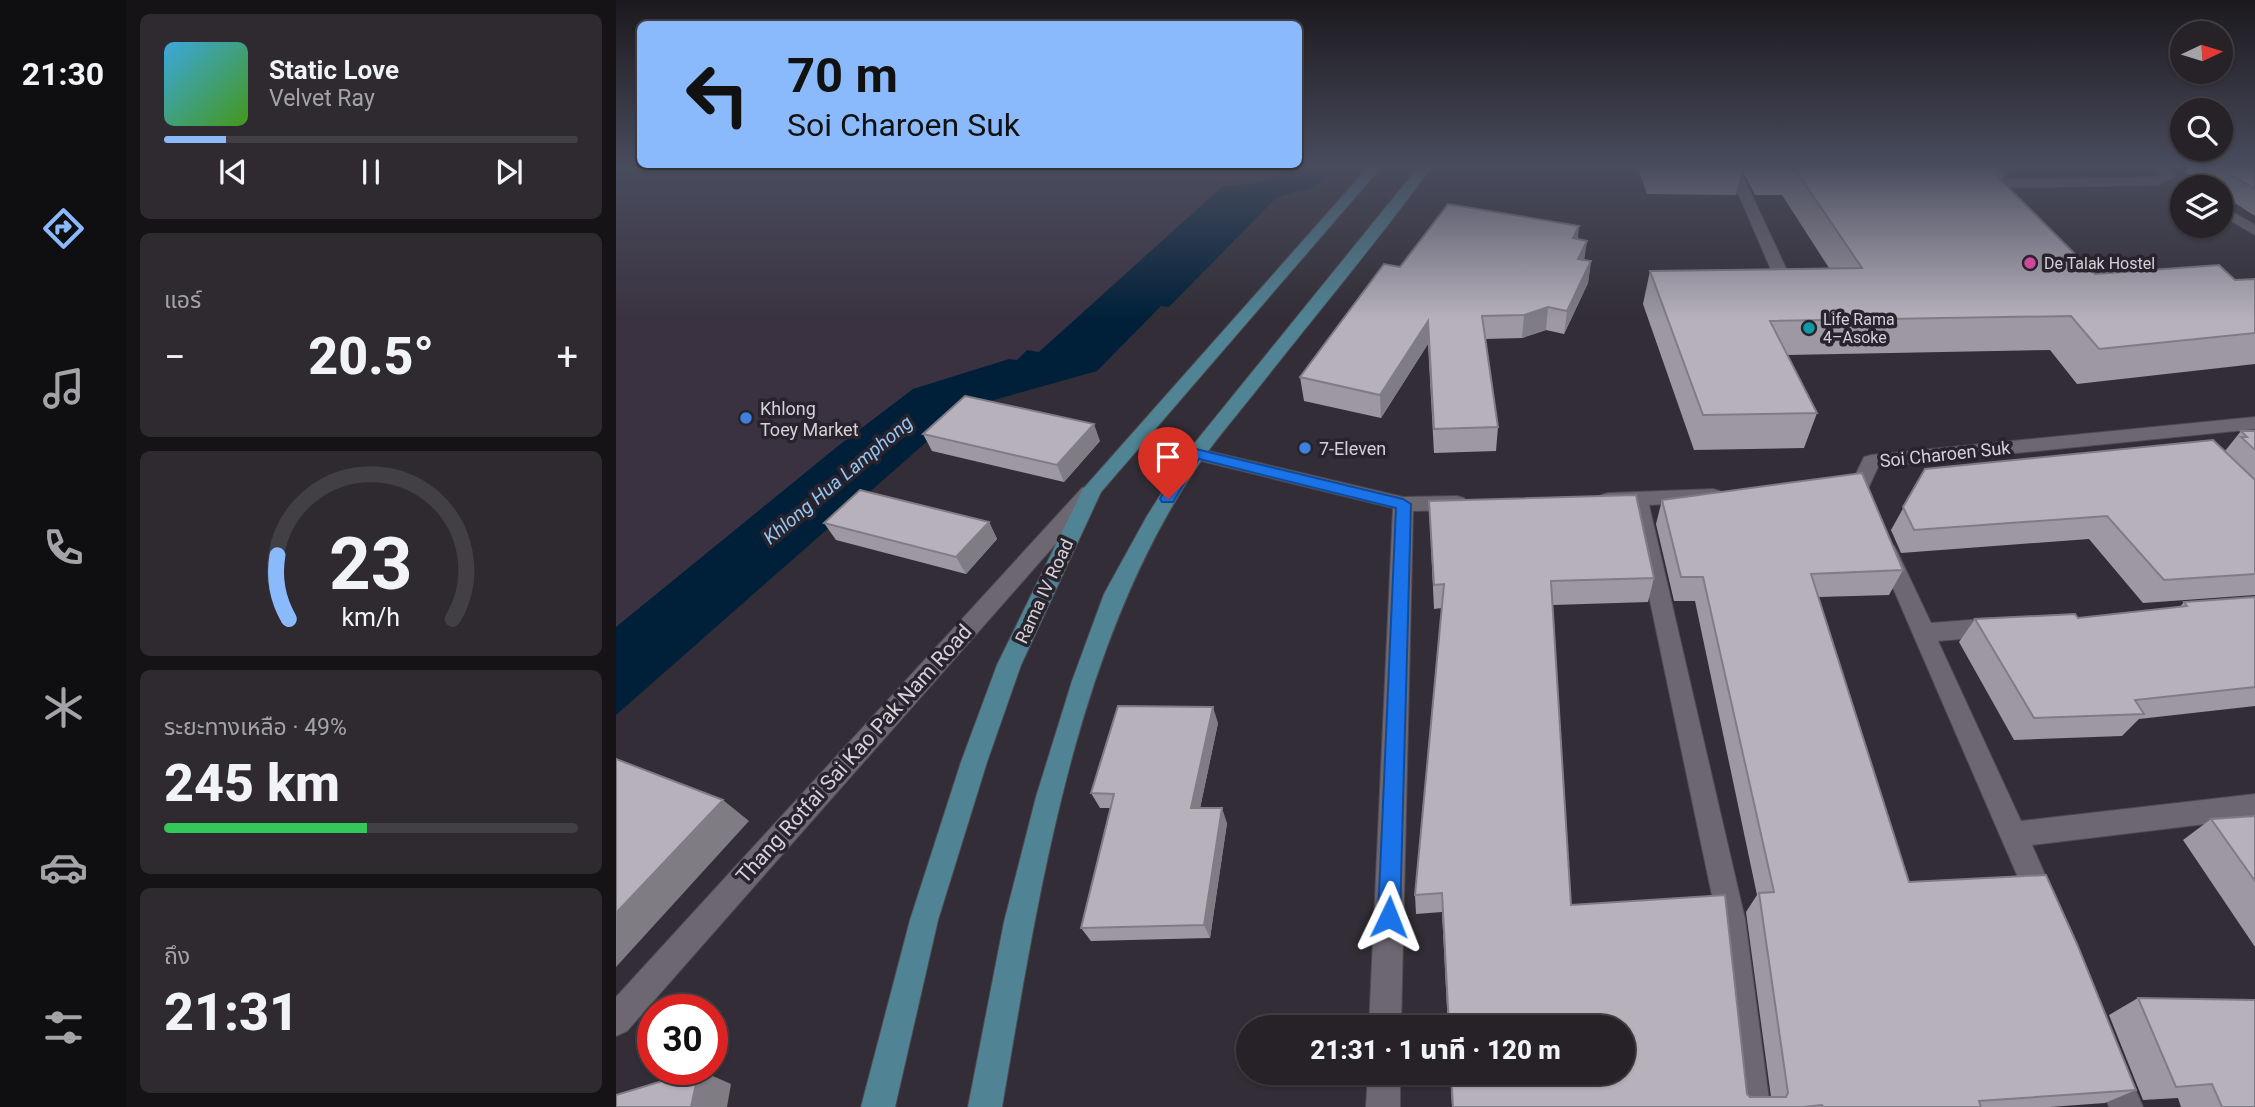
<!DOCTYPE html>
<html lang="th">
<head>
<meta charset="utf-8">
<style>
	body { margin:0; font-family:Roboto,"Noto Sans Thai",sans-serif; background:#2e2a30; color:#f1f3f6; height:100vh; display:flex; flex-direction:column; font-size:26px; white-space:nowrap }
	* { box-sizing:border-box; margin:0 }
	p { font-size:23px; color:#a4a4a8 }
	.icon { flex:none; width:38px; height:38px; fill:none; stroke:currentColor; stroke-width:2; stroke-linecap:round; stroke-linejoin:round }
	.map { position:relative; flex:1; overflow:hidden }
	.details { display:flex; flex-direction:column; gap:14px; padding:14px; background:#151316; width:490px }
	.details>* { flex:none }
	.hud { position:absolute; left:21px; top:21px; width:665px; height:147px; border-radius:10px; box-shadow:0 2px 5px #0004,0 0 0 2px #423f45; background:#8bbafc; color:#111; overflow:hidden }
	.needle { width:46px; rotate:86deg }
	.controls { position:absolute; left:1554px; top:21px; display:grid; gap:14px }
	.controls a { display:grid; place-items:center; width:63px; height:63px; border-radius:50%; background:#262228; box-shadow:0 2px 5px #0004,0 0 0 2px #423f45; font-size:35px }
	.speed { position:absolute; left:21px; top:994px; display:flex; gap:14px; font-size:35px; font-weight:700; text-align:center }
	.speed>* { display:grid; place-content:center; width:91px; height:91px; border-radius:50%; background:#262228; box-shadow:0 2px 5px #0004,0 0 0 2px #423f45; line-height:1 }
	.speed .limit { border:10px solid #d22; background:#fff; color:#111 }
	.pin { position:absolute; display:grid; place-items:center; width:60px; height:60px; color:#fff; margin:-72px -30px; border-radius:50% 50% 50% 0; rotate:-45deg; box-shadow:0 0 7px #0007 }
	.pin .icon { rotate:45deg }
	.me { position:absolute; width:77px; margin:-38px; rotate:2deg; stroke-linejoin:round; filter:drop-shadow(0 0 5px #0008) }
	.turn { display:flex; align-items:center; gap:24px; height:147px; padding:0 35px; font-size:32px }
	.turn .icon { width:91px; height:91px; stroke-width:2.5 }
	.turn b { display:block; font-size:49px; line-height:60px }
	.big { font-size:52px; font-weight:800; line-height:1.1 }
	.details .tile { flex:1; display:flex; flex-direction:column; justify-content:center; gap:10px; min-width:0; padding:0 24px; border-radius:10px; background:#2e2a30 }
	.details .dial { align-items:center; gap:0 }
	.dial svg { height:182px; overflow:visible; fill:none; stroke:#423f45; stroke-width:7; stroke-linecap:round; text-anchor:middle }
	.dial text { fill:#f1f3f6; stroke:none }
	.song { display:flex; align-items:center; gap:21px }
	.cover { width:84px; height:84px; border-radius:10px; background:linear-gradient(135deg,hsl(200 70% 55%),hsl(100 70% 35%)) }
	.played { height:7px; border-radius:4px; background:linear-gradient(90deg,#8bbafc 15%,#423f45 15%) }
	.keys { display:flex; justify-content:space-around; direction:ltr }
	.heat { display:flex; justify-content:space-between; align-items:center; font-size:38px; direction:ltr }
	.charge { height:10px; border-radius:5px; background:linear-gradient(90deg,#34c759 49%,#423f45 0) }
	.trip { position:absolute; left:620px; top:1015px; width:399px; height:70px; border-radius:35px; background:#262228; box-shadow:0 2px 5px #0004,0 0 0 2px #423f45; font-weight:800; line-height:70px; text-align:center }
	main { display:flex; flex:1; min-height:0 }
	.tabs { display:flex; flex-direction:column; width:126px; justify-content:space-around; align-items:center; background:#0f0e10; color:#a4a4a8 }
	.tabs .icon { width:49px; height:49px }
	.tabs .on { color:#8bbafc }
	.tabs b { font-size:32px; color:#f1f3f6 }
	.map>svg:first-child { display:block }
	.built { fill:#3a3241 }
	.water { fill:#00203a }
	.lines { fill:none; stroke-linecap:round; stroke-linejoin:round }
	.minor-casing { stroke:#4e4a52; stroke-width:2 }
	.major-casing { stroke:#4e4a52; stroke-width:2 }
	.minor { fill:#6d6772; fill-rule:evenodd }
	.major { fill:#508495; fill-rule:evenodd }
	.wall { fill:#9d98a2 }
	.shaded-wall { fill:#807c84 }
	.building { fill:#b7b1bc; stroke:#807c84; stroke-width:2 }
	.route { fill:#1a73e8; stroke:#114b97; stroke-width:2 }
	.hotel-dot { fill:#d1479c; stroke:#28232c; stroke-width:2.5 }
	.culture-dot { fill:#0f9aa8; stroke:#28232c; stroke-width:2.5 }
	.shop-dot { fill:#3f7fe0; stroke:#28232c; stroke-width:2.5 }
	.labels { text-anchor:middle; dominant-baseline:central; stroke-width:7; stroke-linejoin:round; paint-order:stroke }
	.far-poi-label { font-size:16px; fill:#d4d1d7; stroke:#28232c; text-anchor:start }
	.poi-label { font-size:18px; fill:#d4d1d7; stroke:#28232c; text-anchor:start }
	.street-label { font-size:18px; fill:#d4d1d7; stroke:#28232c }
	.water-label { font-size:19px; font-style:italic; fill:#92c7f5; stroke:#28232c }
	.near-street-label { font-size:21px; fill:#d4d1d7; stroke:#28232c }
</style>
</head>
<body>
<main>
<nav class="tabs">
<b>21:30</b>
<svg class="icon on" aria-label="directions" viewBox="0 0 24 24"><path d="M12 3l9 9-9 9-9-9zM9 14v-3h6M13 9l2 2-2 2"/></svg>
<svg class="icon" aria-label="music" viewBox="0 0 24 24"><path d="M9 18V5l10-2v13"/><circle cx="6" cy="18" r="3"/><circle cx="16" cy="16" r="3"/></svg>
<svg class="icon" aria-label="phone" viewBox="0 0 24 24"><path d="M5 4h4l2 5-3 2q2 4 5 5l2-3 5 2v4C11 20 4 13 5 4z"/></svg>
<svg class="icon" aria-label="climate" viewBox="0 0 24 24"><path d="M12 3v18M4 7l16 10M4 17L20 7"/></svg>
<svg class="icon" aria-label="car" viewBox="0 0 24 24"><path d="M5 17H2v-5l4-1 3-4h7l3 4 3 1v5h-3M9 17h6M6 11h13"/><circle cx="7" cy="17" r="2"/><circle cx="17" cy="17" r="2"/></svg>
<svg class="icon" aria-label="filters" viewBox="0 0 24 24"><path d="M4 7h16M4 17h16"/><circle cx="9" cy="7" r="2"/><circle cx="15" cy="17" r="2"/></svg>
</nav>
<section class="details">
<div class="tile">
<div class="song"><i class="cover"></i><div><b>Static Love</b><p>Velvet Ray</p></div></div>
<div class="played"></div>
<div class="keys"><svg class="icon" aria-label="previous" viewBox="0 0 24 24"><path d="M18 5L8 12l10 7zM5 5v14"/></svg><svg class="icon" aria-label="pause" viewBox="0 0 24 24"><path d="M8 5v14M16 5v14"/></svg><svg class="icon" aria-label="next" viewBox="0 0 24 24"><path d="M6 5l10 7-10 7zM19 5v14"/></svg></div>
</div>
<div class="tile"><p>แอร์</p>
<div class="heat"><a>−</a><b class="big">20.5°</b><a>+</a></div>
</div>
<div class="tile dial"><svg viewBox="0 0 100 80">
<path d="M14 69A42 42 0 1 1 86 69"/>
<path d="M14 69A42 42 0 0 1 9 41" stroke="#8bbafc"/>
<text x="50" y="56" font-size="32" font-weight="700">23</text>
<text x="50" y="72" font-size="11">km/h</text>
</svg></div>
<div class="tile"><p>ระยะทางเหลือ · 49%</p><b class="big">245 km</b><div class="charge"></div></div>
<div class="tile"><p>ถึง</p><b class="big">21:31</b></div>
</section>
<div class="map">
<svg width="1639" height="1107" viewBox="0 0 1639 1107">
	<rect width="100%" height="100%" fill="#322d36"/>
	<path class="built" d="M 0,165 L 679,165 L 663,176 L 636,184 L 607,186 L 423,352 L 222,447 L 0,627 Z"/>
	<path class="water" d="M 679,165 L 720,165 L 699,187 L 661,197 L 553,307 L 545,306 L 481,371 L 349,408 L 0,715 L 0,627 L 222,446 L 297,389 L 393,359 L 401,360 L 411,350 L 423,352 L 607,186 C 631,185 661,183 679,165 Z"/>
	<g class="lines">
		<defs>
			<path id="minor" d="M 1110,165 L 1122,165 L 1175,279 L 1172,282 L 1167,284 L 1159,279 Z
				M 1540,165 L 1552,165 L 1559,176 L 1542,185 L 1383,188 L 1380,189 L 1385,196 L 1378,200 L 1373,199 L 1366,188 L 1381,180 L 1540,177 L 1546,175 Z
				M 1605,205 L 1639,225 L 1639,235 L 1605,215 Z
				M 1639,417 L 1639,429 L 1262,467 L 1250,493 L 1227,496 L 1220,494 L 1217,489 L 1220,484 L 1236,482 L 1248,457 L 1255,455 Z
				M 580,448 L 787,497 L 841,496 L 848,498 L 851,503 L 848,508 L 841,510 L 797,511 L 785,1027 L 753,1027 L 777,508 L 573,458 L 571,454 L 573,450 Z
				M 473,486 L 480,488 L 483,493 L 480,498 L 11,1031 L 0,1036 L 0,997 L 466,488 Z
				M 1097,489 L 1104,491 L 1107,496 L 1104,501 L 1033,505 L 1129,919 L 1154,1107 L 1120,1107 L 1101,919 L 1014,506 L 985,505 L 982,500 L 985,495 L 992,493 Z
				M 1271,543 L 1278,546 L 1281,551 L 1315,623 L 1379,618 L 1387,621 L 1390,627 L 1387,633 L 1379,636 L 1322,641 L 1405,821 L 1639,794 L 1639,818 L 1416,845 L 1441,902 L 1437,912 L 1427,916 L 1417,912 L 1261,551 L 1264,546 Z
				M 1496,1055 L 1507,1060 L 1527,1107 L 1493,1107 L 1480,1071 L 1485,1060 Z
				M 752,1073 L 784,1073 L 784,1107 L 750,1107 Z"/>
			<path id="major" d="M 754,165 L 767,165 L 485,492 L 405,665 L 371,762 L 322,920 L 279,1107 L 245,1107 L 294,920 L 345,762 L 381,665 L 467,489 Z
				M 804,165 L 817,165 C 762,241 701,313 643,387 C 625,410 605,433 587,458 C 460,639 423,892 386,1107 L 352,1107 L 388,922 L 420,797 L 456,681 L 488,594 L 531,516 L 573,450 Z"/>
		</defs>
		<use href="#minor" class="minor-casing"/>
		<use href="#major" class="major-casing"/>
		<use href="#minor" class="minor"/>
		<use href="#major" class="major"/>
	</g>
	<path class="wall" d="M 1021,165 L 1403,165 L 1401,169 L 1384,169 L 1389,174 L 1386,181 L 1479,274 L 1619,280 L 1639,279 L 1639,364 L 1461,384 L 1434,350 L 1171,355 L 1201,413 L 1188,448 L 1078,450 L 1027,304 L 1034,271 L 1213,268 L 1166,195 L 1139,195 L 1126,170 L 1120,195 L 1031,194 Z
		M 1574,165 L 1639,165 L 1639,216 L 1605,194 L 1605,187 L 1594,187 L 1569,172 Z
		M 962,239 L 968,260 L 975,261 L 972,283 L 948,334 L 930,330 L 906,338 L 869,339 L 882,427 L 880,451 L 818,453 L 812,344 L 765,418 L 688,401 L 684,377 L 784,267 Z
		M 1625,431 L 1639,431 L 1639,595 L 1527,603 L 1473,539 L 1285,553 L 1275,530 L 1309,469 L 1609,451 Z
		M 307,434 L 484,441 L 448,482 L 316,451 Z
		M 1046,500 L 1287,570 L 1273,595 L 1202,597 L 1293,882 L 1520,1090 L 1489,1103 L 1434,1107 L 836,1107 L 834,1073 L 1006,1073 L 1006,1027 L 832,1027 L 826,912 L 800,914 L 799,895 L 826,608 L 818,609 L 814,525 L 813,501 L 1038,578 L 1032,602 L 937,605 L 955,905 L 1131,1094 L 1134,1097 L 1155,1097 L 1130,912 L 1141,895 L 1079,601 L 1058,601 L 1040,524 Z
		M 373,522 L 381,539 L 350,574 L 220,540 L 208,523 Z
		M 1639,597 L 1639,706 L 1523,719 L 1506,736 L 1398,740 L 1343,642 L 1359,619 L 1462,618 L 1564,607 L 1568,602 Z
		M 602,723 L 584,808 L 611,823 L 594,938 L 475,941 L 465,928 L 494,808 L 484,808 L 475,793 Z
		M 1639,816 L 1639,947 L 1567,840 L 1595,819 Z
		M 1522,998 L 1639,1107 L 1565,1107 L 1562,1098 L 1527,1100 L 1493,1015 Z"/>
	<path class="shaded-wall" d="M 963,226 L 961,248 L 957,238 Z
		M 971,241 L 968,262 L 962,259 Z
		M 975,261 L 972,283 L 948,334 L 951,311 Z
		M 932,307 L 930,330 L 906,338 L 908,315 Z
		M 812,321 L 812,344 L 765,418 L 764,395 Z
		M 478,424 L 484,441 L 448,482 L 441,465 Z
		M 373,522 L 381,539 L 350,574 L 340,557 Z
		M 597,707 L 602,723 L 581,823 L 575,808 Z
		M 107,800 L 133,821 L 0,967 L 0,913 Z
		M 606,808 L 611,823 L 594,938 L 588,925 Z
		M 83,1070 L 115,1084 L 111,1107 L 75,1107 Z"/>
	<path class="building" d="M 1176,165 L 1379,165 L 1389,174 L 1379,174 L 1479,274 L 1603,265 L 1619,280 L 1639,279 L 1639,333 L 1483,349 L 1455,316 L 1154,321 L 1201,413 L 1087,415 L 1034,271 L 1246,268 Z
		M 1599,165 L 1639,165 L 1639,189 Z
		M 832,204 L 963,226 L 957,238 L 971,241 L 962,259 L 975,261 L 951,311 L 932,307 L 908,315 L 866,316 L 882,427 L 818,429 L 812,321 L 764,395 L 684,377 L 768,264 L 784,267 Z
		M 349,396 L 478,424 L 441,465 L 307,434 Z
		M 1625,431 L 1639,431 L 1639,450 L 1625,437 L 1631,437 Z
		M 1597,440 L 1639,480 L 1639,574 L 1548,580 L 1491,516 L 1298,530 L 1287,507 L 1309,469 Z
		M 1246,473 L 1287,570 L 1195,574 L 1293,882 L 1430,875 L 1461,944 L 1520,1090 L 1363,1101 L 1365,1107 L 1207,1107 L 1206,1105 L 1187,1107 L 837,1107 L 835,1073 L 1006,1073 L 1006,1027 L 833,1027 L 826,893 L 799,895 L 828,584 L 818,585 L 813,501 L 1020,495 L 1038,578 L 935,581 L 955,905 L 1109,895 L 1131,1094 L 1134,1097 L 1170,1097 L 1172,1093 L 1143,893 L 1158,892 L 1087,577 L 1065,577 L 1046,500 Z
		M 244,490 L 373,522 L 340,557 L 208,523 Z
		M 1639,597 L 1639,687 L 1519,700 L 1528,714 L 1418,718 L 1359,619 L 1459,614 L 1462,618 L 1571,606 L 1568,602 Z
		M 502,706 L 597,707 L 575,808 L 606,808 L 588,925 L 465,928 L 498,794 L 475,793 Z
		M 0,759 L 107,800 L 0,913 Z
		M 1639,816 L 1639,881 L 1595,819 Z
		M 1522,998 L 1639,1000 L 1639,1107 L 1606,1107 L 1596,1084 L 1560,1087 Z
		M 83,1070 L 75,1107 L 0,1107 L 0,1095 Z"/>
	<linearGradient id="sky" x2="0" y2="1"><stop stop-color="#1c191e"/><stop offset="0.52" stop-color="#494c5d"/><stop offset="1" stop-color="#494c5d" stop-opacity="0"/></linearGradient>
	<rect width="1639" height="320" fill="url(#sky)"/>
	<path class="route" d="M 580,449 L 787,499 L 795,504 L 784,917 L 781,925 L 773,928 L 765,925 L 762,917 L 780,508 L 583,459 L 557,502 L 546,502 L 544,499 L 546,495 L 575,450 Z"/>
	<circle class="hotel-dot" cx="1414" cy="263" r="7"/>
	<circle class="culture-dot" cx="1193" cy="328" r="7"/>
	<g class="shop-dot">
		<circle cx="130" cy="418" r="7"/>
		<circle cx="689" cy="448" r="7"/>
	</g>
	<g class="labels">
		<g class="far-poi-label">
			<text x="1428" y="263">De Talak Hostel</text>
			<text x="1207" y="319">Life Rama<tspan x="1207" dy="18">4–Asoke</tspan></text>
		</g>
		<g class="poi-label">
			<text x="144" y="408">Khlong<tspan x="144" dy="21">Toey Market</tspan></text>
			<text x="703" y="448">7-Eleven</text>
		</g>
		<g class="street-label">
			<text transform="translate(1329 454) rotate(-6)">Soi Charoen Suk</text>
			<text transform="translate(428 591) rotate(-65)">Rama IV Road</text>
		</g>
		<g class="water-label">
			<text transform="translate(222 480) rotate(-40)">Khlong Hua Lamphong</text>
		</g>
		<g class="near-street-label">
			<text transform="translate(238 754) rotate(-48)">Thang Rotfai Sai Kao Pak Nam Road</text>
		</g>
	</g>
</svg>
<div class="controls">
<a><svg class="needle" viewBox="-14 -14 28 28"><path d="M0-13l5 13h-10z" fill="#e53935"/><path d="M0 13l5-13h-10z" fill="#a4a4a8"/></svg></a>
<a><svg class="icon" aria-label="search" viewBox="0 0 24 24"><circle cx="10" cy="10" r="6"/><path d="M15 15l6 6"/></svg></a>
<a><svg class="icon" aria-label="layers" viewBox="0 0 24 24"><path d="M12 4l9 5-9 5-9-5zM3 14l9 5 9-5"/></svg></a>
</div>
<div class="speed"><div class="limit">30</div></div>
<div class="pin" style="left:552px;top:499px;background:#d93025"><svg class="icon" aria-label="arrive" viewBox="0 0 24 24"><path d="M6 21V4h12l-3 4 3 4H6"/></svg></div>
<svg class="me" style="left:773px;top:917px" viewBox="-20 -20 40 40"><path d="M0-17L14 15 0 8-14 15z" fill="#1a73e8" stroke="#fff" stroke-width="4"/></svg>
<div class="trip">21:31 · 1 นาที · 120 m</div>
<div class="hud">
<div class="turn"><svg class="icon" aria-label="left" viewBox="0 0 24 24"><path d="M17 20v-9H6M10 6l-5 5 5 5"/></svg><div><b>70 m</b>Soi Charoen Suk</div></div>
</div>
</div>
</main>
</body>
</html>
